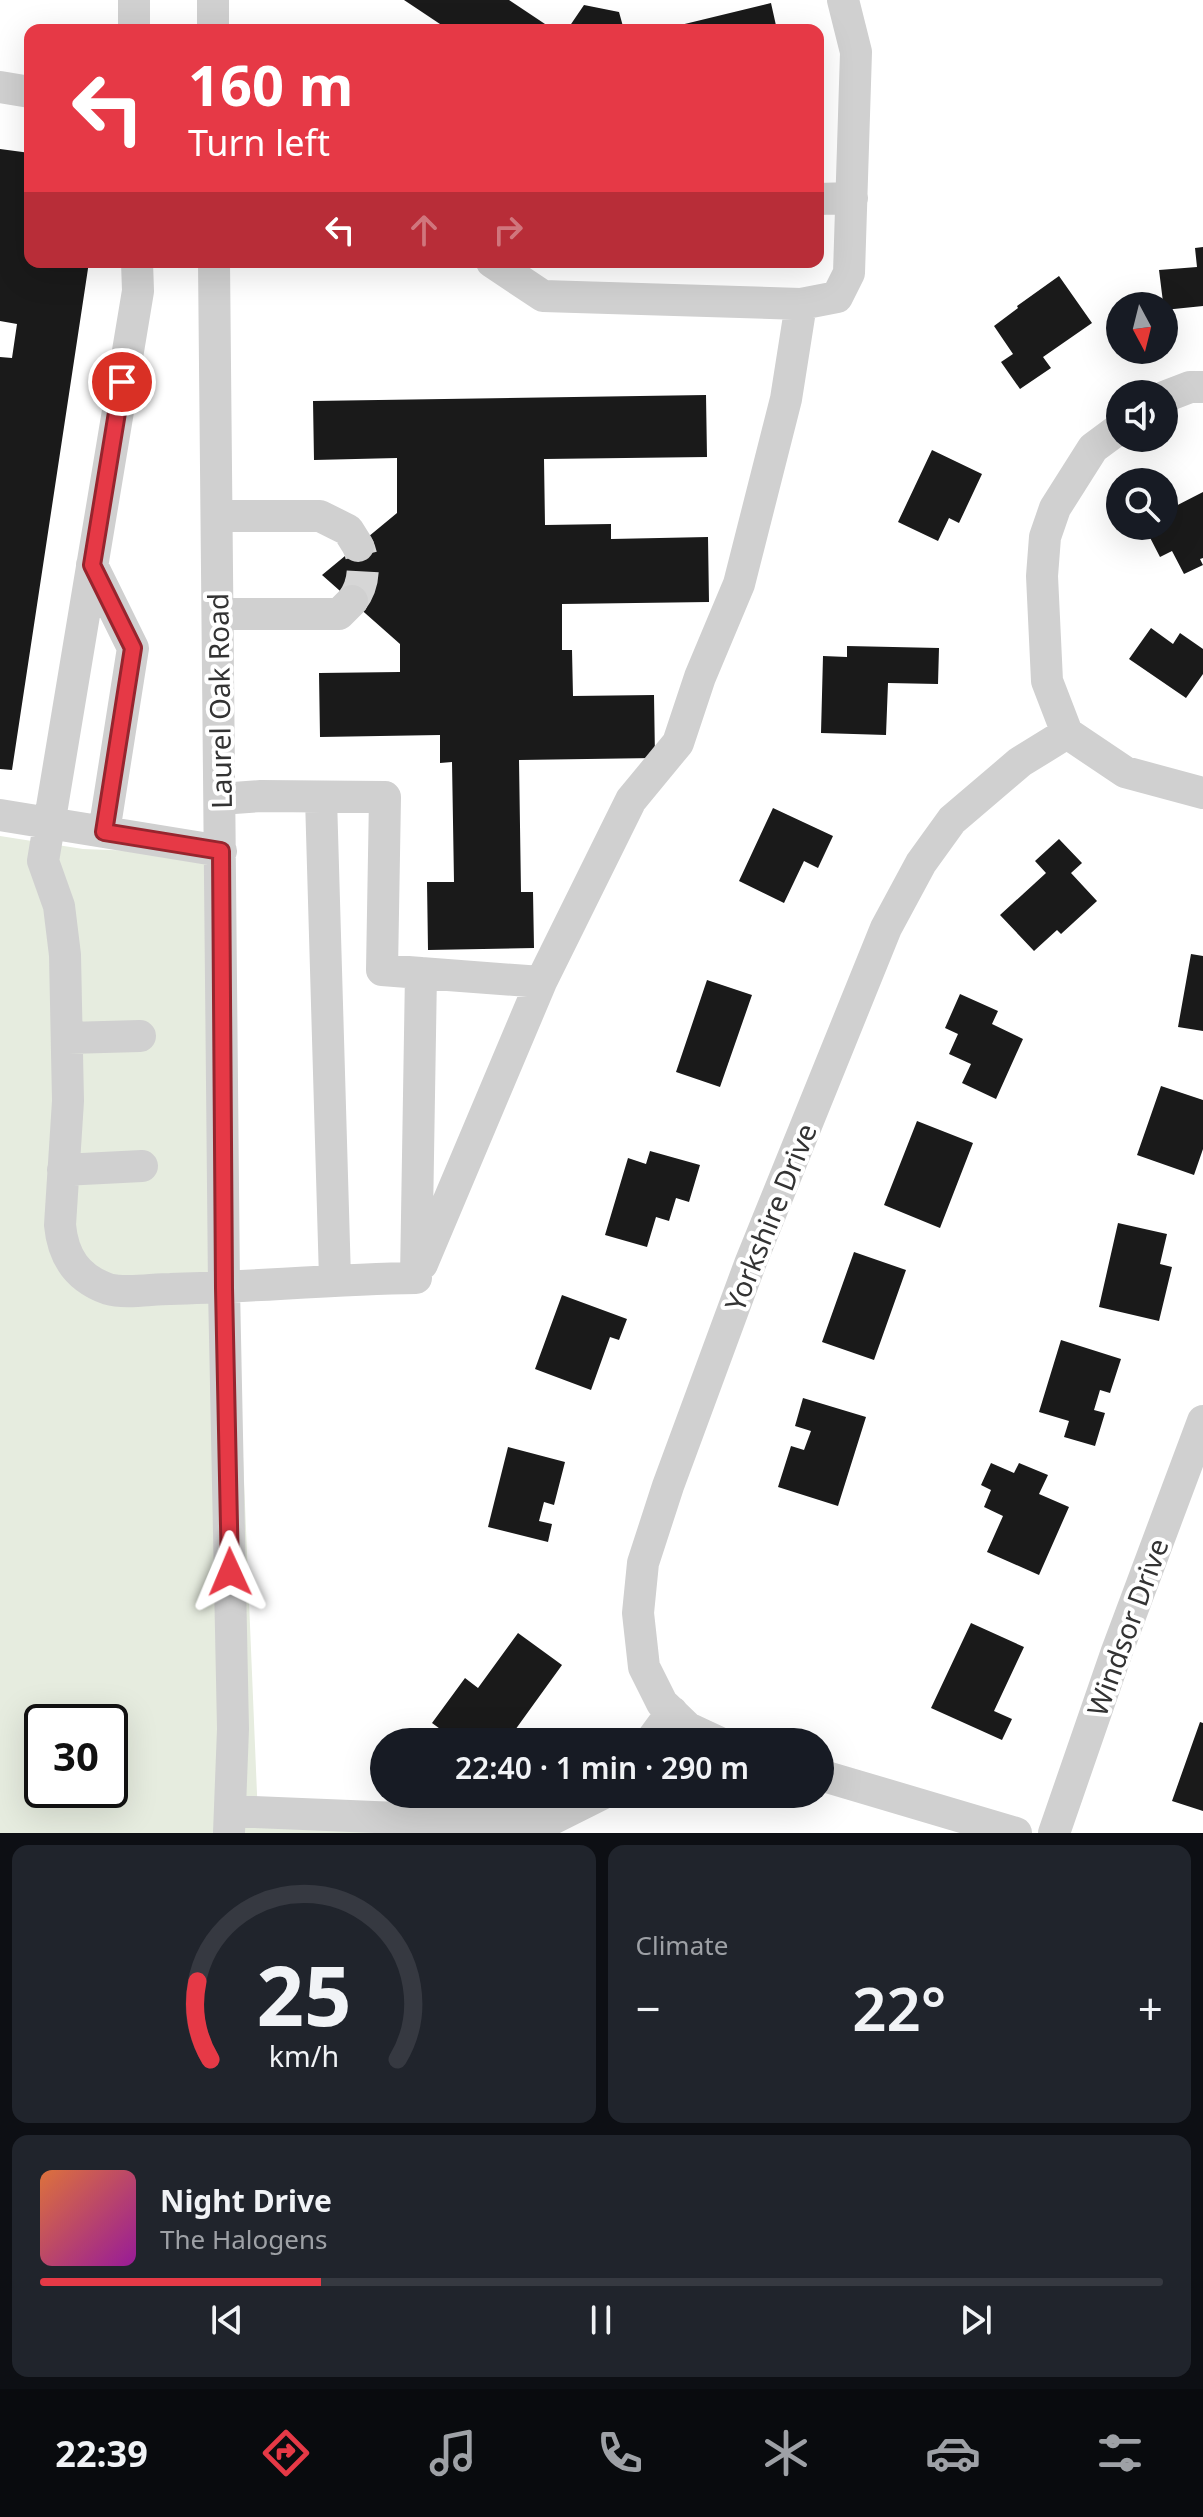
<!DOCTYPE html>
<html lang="en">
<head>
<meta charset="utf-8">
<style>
	body { margin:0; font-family:"Noto Sans",sans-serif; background:#20242c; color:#f1f3f6; height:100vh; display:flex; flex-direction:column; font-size:30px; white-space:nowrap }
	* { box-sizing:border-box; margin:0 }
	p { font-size:26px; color:#9ea1a6 }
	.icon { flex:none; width:44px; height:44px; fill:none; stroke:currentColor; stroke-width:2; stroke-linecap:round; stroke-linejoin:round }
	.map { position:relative; height:1833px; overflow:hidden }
	.side { display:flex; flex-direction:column; gap:12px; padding:12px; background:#0d0f14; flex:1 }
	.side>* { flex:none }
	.top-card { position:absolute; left:24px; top:24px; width:800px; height:244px; border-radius:16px; box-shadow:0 8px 32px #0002; background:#e63946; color:#fff; overflow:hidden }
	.needle { width:52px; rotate:173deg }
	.tools { position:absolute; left:1106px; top:292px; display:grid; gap:16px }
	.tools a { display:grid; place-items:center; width:72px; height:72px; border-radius:50%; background:#171b24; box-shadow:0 8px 32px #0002; font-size:40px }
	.speed { position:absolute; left:24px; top:1704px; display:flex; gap:16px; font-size:40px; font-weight:700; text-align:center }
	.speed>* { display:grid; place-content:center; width:104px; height:104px; border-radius:50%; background:#171b24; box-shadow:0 8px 32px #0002; line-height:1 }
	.speed .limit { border:4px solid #111; border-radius:12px; background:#fff; color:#111 }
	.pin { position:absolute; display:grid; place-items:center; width:68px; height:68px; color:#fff; margin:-34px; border:4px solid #fff; border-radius:50%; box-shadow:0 2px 8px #0007 }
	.me { position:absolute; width:88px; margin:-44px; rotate:359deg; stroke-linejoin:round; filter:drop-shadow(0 0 6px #0008) }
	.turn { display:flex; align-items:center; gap:28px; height:168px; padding:0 32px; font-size:36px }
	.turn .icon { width:104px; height:104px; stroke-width:2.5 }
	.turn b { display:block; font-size:56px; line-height:68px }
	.lanes { display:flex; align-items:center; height:76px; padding:0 32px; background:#0003; justify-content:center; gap:40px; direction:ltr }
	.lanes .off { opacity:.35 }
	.big { font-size:60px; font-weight:600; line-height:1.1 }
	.side .widget { flex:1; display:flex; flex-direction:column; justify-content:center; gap:12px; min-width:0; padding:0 28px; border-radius:16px; background:#20242c }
	.side .dial { align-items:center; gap:0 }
	.dial svg { height:208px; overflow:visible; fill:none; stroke:#363941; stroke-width:7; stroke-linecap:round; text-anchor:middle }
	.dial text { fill:#f1f3f6; stroke:none }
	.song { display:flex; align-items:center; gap:24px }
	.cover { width:96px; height:96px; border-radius:12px; background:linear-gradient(135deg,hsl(20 70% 55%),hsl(300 70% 35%)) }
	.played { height:8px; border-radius:4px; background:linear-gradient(90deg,#e63946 25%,#363941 25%) }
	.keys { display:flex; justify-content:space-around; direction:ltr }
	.heat { display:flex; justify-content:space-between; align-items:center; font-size:44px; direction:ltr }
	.side .tiles { flex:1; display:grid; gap:12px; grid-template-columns:1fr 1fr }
	.widget:last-child { grid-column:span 2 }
	.trip { position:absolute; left:370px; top:1728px; width:464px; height:80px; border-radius:40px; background:#171b24; box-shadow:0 8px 32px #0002; font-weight:600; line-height:80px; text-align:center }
	.tabs { display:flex; height:128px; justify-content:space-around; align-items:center; background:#090b0e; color:#9ea1a6 }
	.tabs .icon { width:56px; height:56px }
	.tabs .on { color:#e63946 }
	.tabs b { font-size:36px; color:#f1f3f6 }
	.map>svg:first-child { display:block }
	.green { fill:#e6ecdf; fill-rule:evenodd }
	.building { fill:#1a1a1a }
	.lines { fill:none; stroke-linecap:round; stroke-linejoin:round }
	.minor-tunnel { stroke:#d6d6d6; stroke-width:32; stroke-dasharray:32 16; stroke-linecap:butt }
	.minor { stroke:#d0d0d0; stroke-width:32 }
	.route-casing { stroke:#96252e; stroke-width:20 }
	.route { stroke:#e63946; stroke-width:14 }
	.labels { text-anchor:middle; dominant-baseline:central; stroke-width:8; stroke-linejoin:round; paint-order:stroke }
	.street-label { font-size:28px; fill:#333; stroke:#fff }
</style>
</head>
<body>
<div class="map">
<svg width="1203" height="1833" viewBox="0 0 1203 1833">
	<rect width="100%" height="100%" fill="#fff"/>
	<path class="green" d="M 0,836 L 83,849 L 218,854 L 258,1818 L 528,1833 L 0,1833 ZM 42,1722 L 110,1722 L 110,1790 L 42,1790 Z"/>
	<path class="building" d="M 404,0 L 509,0 L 554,30 L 449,30 Z
		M 771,3 L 777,30 L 664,30 L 664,29 Z
		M 584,5 L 619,12 L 624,30 L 567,30 Z
		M 0,149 L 30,153 L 30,262 L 89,262 L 12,770 L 0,769 L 0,357 L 12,358 L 17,324 L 0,321 Z
		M 1203,247 L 1203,306 L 1164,310 L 1159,270 L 1197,267 L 1195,248 Z
		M 1059,276 L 1092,323 L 1043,357 L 1051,368 L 1020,389 L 1001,362 L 1013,354 L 994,326 L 1018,308 L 1017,306 Z
		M 706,395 L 707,457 L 544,459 L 545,525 L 611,524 L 611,539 L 708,537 L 709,602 L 562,604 L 562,650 L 572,650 L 573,696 L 654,695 L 655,758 L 519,760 L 521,892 L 533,892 L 534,948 L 428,950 L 427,882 L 454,882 L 452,762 L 440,763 L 440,735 L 320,737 L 319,673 L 400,672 L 400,644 L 322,575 L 397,513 L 397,458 L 314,460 L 313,401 Z
		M 932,450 L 982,474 L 959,523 L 949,518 L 938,541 L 898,522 Z
		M 1203,492 L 1203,558 L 1200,559 L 1203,565 L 1184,574 L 1172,551 L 1160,557 L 1144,526 L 1164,526 L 1164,512 Z
		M 1151,628 L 1173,644 L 1180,633 L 1203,649 L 1203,674 L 1186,698 L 1129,659 Z
		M 847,646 L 939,648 L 938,684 L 888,683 L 886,735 L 821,733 L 823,656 L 847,657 Z
		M 773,808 L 833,836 L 818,868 L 804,861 L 784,903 L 739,881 Z
		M 1059,839 L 1082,863 L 1071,873 L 1097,901 L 1061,934 L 1057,930 L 1034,951 L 1000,915 L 1046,873 L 1035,861 Z
		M 1191,954 L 1203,956 L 1203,1031 L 1178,1027 Z
		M 707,980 L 752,995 L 720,1087 L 676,1072 Z
		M 960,994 L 998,1011 L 992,1024 L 1023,1039 L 996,1099 L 962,1083 L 971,1064 L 949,1054 L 958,1034 L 945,1028 Z
		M 1161,1086 L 1203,1100 L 1203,1149 L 1194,1175 L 1137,1155 Z
		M 917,1121 L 973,1143 L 940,1228 L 884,1205 Z
		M 650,1151 L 700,1165 L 689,1202 L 676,1198 L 669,1221 L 656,1217 L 647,1247 L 605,1235 L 628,1158 L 646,1164 Z
		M 1118,1223 L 1167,1234 L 1160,1264 L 1172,1267 L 1159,1321 L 1099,1307 Z
		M 854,1252 L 906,1270 L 874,1360 L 822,1342 Z
		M 562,1295 L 627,1319 L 619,1340 L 610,1337 L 591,1390 L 535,1369 Z
		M 1061,1340 L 1121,1359 L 1110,1393 L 1100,1390 L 1094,1410 L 1105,1413 L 1095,1446 L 1064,1437 L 1069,1421 L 1039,1412 Z
		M 803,1398 L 866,1417 L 838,1506 L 778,1487 L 791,1446 L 804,1450 L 811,1431 L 795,1426 Z
		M 508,1447 L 565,1462 L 554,1505 L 544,1502 L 539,1521 L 552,1524 L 548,1542 L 488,1527 Z
		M 991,1463 L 1014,1473 L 1019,1463 L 1048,1475 L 1039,1494 L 1069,1507 L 1039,1575 L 987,1552 L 1003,1516 L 984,1507 L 991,1490 L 981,1485 Z
		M 971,1623 L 1024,1647 L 994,1711 L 1012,1719 L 1002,1740 L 931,1708 Z
		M 518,1633 L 562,1665 L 510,1737 L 496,1728 L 486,1742 L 458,1742 L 432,1723 L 465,1678 L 478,1688 Z
		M 1200,1722 L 1203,1723 L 1203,1811 L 1172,1801 Z"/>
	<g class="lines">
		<path class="minor-tunnel" d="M 352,601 C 364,585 366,564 358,546"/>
		<path class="minor" d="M 134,0 L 134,30
			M 213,0 L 213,30
			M 0,87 L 30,92
			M 818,199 L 852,198
			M 137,262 L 138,291 L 43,861 L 59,906 L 65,955 L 68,1101 L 60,1225 C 63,1257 77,1278 108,1289 C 125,1294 152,1289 170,1289 C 252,1287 334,1279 416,1278 L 421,973 L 382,970 L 385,797 L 261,796 L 220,799
			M 214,262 L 224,1288 L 233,1729 L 229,1833
			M 492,262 L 543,296 L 801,304 L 837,297 L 849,273 L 856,52 L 843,0
			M 1164,397 L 1190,387 L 1203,387
			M 1120,428 L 1093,448 L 1055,508 L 1045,537 L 1042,576 L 1047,681 L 1067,733 L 1125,772 L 1203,793
			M 217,516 L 320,516 L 348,530 L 358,546
			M 92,565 L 133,648 L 104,832
			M 218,614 L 339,614 L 352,601
			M 321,798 L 335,1279
			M 0,815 L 221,851
			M 421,973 L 541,982
			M 68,1038 L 140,1036
			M 63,1170 L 142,1166
			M 422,1264 L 541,982 L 631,800 L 678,743 L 700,677 L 739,584 L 786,399 L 801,304
			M 650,1742 L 672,1712
			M 718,1742 L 688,1728 L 662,1703 L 644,1667 L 638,1613 L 643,1563 L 668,1486 L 750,1264 L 886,928 L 921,863 L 952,820 L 1020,762 L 1067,733
			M 820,1775 L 1016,1833
			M 230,1811 L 495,1822 L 552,1819 L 602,1794
			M 1054,1833 L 1117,1651 L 1203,1421"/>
	</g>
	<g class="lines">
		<defs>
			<path id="route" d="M 122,382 L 92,565 L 133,648 L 104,832 L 221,851 L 224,1288 L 230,1572"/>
		</defs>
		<use href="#route" class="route-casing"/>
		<use href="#route" class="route"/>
	</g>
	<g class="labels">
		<g class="street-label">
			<text transform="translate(219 701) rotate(-91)">Laurel Oak Road</text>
			<text transform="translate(770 1217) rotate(-68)">Yorkshire Drive</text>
			<text transform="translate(1127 1627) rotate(-70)">Windsor Drive</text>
		</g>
	</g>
</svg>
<div class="tools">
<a><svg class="needle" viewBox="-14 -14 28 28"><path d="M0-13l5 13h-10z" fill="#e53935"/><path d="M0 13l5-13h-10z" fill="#9ea1a6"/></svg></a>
<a><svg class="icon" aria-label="sound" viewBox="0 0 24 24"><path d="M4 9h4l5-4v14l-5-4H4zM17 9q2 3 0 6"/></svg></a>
<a><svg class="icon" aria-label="search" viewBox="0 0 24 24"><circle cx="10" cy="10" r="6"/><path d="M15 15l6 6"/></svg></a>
</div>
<div class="speed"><div class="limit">30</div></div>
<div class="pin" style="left:122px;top:382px;background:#d93025"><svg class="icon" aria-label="arrive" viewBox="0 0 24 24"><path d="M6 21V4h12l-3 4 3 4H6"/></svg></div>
<svg class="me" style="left:230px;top:1572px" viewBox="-20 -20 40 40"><path d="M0-17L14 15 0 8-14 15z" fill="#e63946" stroke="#fff" stroke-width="4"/></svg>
<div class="trip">22:40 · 1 min · 290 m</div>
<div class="top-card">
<div class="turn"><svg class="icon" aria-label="left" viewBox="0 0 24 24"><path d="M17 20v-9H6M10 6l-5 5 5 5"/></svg><div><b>160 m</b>Turn left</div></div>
<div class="lanes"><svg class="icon" aria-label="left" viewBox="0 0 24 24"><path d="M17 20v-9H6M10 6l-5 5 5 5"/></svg><svg class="icon off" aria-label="ahead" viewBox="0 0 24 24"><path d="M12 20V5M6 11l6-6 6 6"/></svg><svg class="icon off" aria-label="right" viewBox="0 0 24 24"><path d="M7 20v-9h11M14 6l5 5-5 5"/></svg></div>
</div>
</div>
<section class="side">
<div class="tiles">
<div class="widget dial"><svg viewBox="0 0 100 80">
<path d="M14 69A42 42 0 1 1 86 69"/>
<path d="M14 69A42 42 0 0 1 9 39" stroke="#e63946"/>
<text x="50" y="56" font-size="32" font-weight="700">25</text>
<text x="50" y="72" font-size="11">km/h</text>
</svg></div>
<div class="widget"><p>Climate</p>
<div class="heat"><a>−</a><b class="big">22°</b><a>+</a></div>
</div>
<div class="widget">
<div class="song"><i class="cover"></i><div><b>Night Drive</b><p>The Halogens</p></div></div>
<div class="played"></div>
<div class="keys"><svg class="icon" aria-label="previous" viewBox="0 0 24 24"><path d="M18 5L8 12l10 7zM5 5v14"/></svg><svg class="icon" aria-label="pause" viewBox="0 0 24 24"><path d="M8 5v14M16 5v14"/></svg><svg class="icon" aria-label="next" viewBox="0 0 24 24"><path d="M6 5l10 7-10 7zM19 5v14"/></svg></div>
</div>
</div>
</section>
<nav class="tabs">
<b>22:39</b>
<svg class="icon on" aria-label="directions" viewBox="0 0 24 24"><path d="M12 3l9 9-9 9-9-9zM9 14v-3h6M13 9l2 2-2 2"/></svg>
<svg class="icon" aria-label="music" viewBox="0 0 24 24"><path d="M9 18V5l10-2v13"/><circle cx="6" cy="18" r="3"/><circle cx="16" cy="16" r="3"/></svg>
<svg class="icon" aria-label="phone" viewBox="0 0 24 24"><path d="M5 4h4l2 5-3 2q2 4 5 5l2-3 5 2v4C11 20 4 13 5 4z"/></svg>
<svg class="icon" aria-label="climate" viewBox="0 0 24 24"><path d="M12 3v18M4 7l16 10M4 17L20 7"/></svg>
<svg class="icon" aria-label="car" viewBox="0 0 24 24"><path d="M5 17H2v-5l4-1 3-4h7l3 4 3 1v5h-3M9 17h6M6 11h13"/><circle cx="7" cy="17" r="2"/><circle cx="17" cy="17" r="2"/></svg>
<svg class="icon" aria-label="filters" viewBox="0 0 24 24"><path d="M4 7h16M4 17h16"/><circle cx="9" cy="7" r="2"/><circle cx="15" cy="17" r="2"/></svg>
</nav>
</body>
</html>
